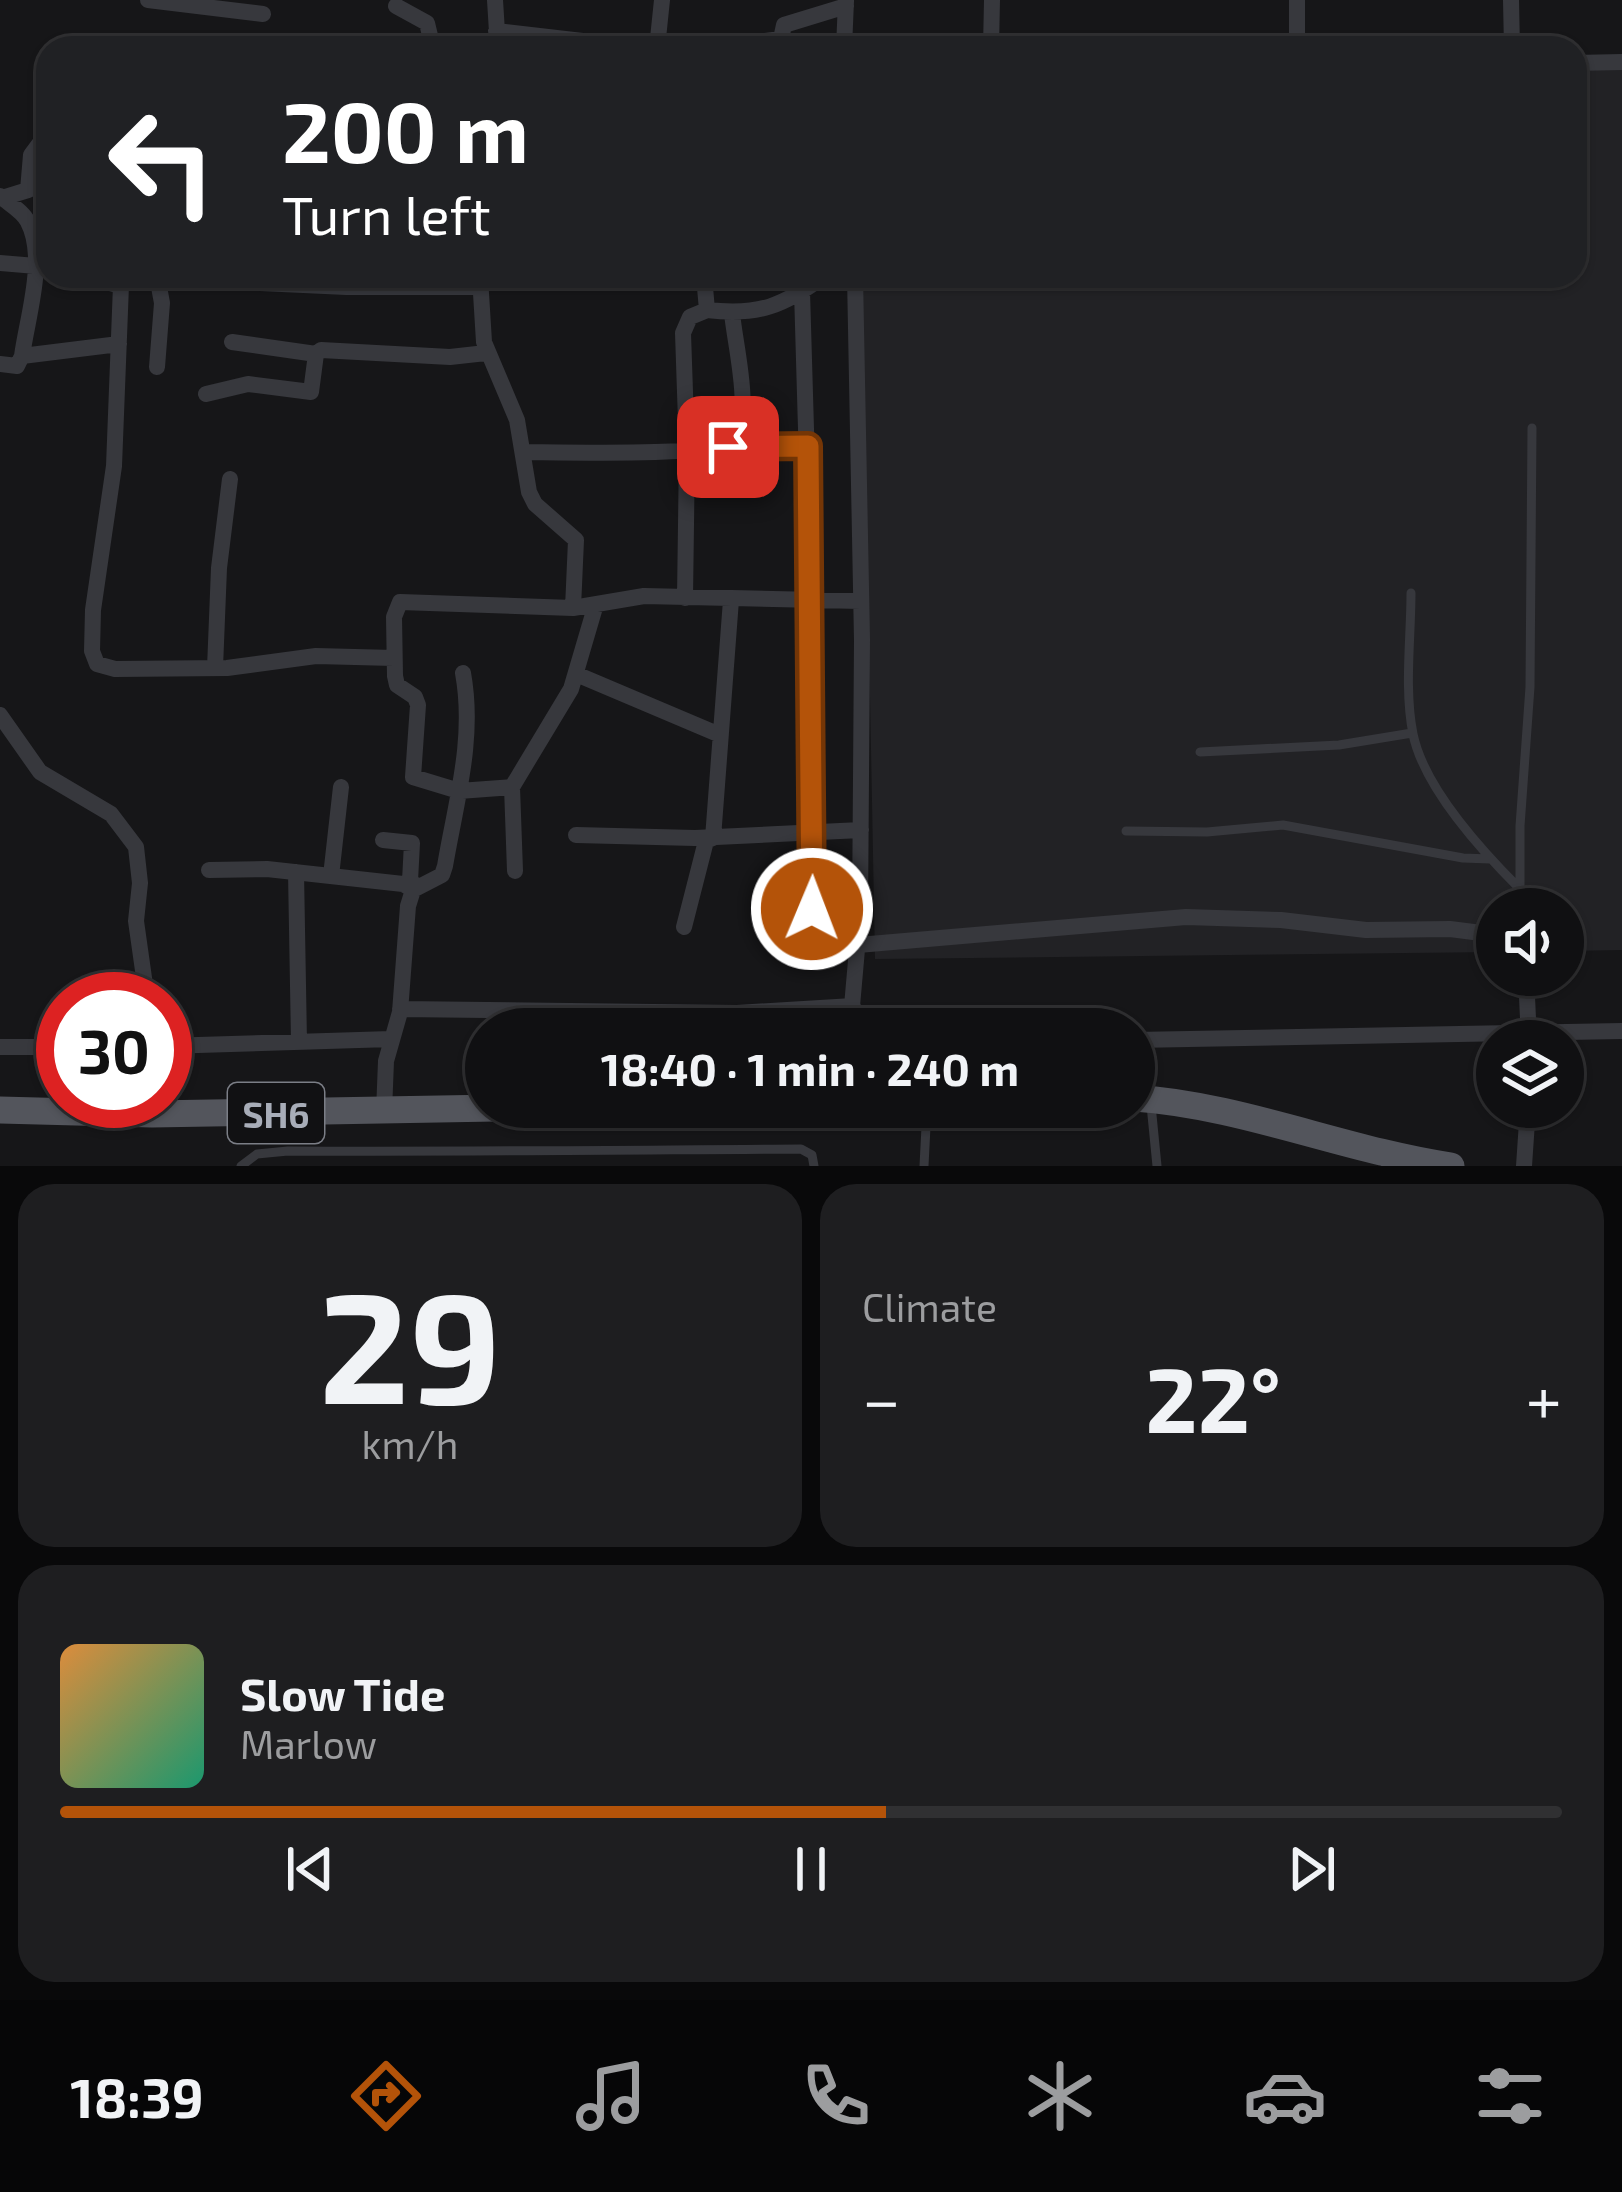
<!DOCTYPE html>
<html lang="en">
<head>
<meta charset="utf-8">
<style>
	body { margin:0; font-family:"Exo 2",sans-serif; background:#1e1e20; color:#f1f3f6; height:100vh; display:flex; flex-direction:column; font-size:45px; white-space:nowrap }
	* { box-sizing:border-box; margin:0 }
	p { font-size:39px; color:#9c9d9f }
	.icon { flex:none; width:66px; height:66px; fill:none; stroke:currentColor; stroke-width:2; stroke-linecap:round; stroke-linejoin:round }
	.map { position:relative; height:1166px; overflow:hidden }
	.side { display:flex; flex-direction:column; gap:18px; padding:18px; background:#09090a; flex:1 }
	.side>* { flex:none }
	.top-card { position:absolute; left:36px; top:36px; width:1551px; height:252px; border-radius:36px; box-shadow:0 3px 9px #0004,0 0 0 3px #303032; background:#202124; color:#fff; overflow:hidden }
	.buttons { position:absolute; left:1476px; top:888px; display:grid; gap:24px }
	.buttons a { display:grid; place-items:center; width:108px; height:108px; border-radius:50%; background:#101012; box-shadow:0 3px 9px #0004,0 0 0 3px #303032; font-size:60px }
	.speed { position:absolute; left:36px; top:972px; display:flex; gap:24px; font-size:60px; font-weight:700; text-align:center }
	.speed>* { display:grid; place-content:center; width:156px; height:156px; border-radius:50%; background:#101012; box-shadow:0 3px 9px #0004,0 0 0 3px #303032; line-height:1 }
	.speed .limit { border:18px solid #d22; background:#fff; color:#111 }
	.pin { position:absolute; display:grid; place-items:center; width:102px; height:102px; color:#fff; margin:-51px; border-radius:24px; box-shadow:0 6px 18px #0006 }
	.me { position:absolute; width:132px; margin:-66px; rotate:1deg; stroke-linejoin:round; filter:drop-shadow(0 0 9px #0008) }
	.turn { display:flex; align-items:center; gap:42px; height:252px; padding:0 48px; font-size:54px }
	.turn .icon { width:156px; height:156px; stroke-width:2.5 }
	.turn b { display:block; font-size:84px; line-height:102px }
	.big { font-size:90px; font-weight:700; line-height:1.1 }
	.side .widget { flex:1; display:flex; flex-direction:column; justify-content:center; gap:18px; min-width:0; padding:0 42px; border-radius:36px; background:#1e1e20 }
	.side .dial { align-items:center; gap:0 }
	.dial b { font-size:156px; line-height:1 }
	.song { display:flex; align-items:center; gap:36px }
	.cover { width:144px; height:144px; border-radius:18px; background:linear-gradient(135deg,hsl(30 70% 55%),hsl(160 70% 35%)) }
	.played { height:12px; border-radius:6px; background:linear-gradient(90deg,#b45309 55%,#303032 55%) }
	.keys { display:flex; justify-content:space-around; direction:ltr }
	.heat { display:flex; justify-content:space-between; align-items:center; font-size:66px; direction:ltr }
	.side .tiles { flex:1; display:grid; gap:18px; grid-template-columns:1fr 1fr }
	.widget:last-child { grid-column:span 2 }
	.trip { position:absolute; left:465px; top:1008px; width:690px; height:120px; border-radius:60px; background:#101012; box-shadow:0 3px 9px #0004,0 0 0 3px #303032; font-weight:700; line-height:120px; text-align:center }
	.menu { display:flex; height:192px; justify-content:space-around; align-items:center; background:#060607; color:#9c9d9f }
	.menu .icon { width:84px; height:84px }
	.menu .active { color:#b45309 }
	.menu b { font-size:54px; color:#f1f3f6 }
	.map>svg:first-child { display:block }
	.built { fill:#222225 }
	.lines { fill:none; stroke-linecap:round; stroke-linejoin:round }
	.lane { stroke:#37383d; stroke-width:9 }
	.street { stroke:#37383d; stroke-width:16 }
	.primary { stroke:#53555c; stroke-width:27 }
	.route-casing { stroke:#753606; stroke-width:30 }
	.route { stroke:#b45309; stroke-width:21 }
	.labels { text-anchor:middle; dominant-baseline:central; stroke-width:12; stroke-linejoin:round; paint-order:stroke }
	.shield { fill:#111113; stroke:#7b7e86; stroke-width:3 }
	.shield-label { font-size:36px; font-weight:bold; fill:#a8adb8 }
</style>
</head>
<body>
<div class="map">
<svg width="1622" height="1166" viewBox="0 0 1622 1166">
	<rect width="100%" height="100%" fill="#161618"/>
	<path class="built" d="M 1622,55 L 1622,950 L 1563,951 L 1563,909 L 1497,909 L 1497,952 L 875,959 L 862,276 L 1575,276 L 1575,57 Z"/>
	<g class="lines">
		<path class="lane" d="M 1411,593 C 1411,638 1404,689 1413,734 C 1424,788 1481,850 1519,888
			M 1200,752 L 1339,745 L 1412,733
			M 1126,831 L 1207,832 L 1283,825 L 1463,858 L 1490,859
			M 1520,909 L 1520,826 L 1530,687 L 1532,428
			M 1151,1105 L 1157,1166
			M 241,1166 L 257,1154 L 288,1151 C 459,1152 630,1150 801,1149 L 812,1155 L 814,1166
			M 924,1166 L 927,1107"/>
		<path class="street" d="M 148,0 L 263,14
			M 495,0 L 498,48
			M 1511,0 L 1512,48
			M 396,6 L 427,23 L 433,48
			M 496,31 L 643,48
			M 723,46 L 781,39 L 784,25 L 846,6
			M 657,48 L 662,0
			M 844,48 L 846,1
			M 991,48 L 992,0
			M 1297,48 L 1297,0
			M 1575,63 L 1622,62
			M 0,196 C 9,204 23,211 28,222 C 47,258 27,318 22,356
			M 2,198 L 28,190 L 31,155 L 48,132 L 47,68
			M 0,263 L 48,267
			M 88,276 L 117,285 L 133,277 L 347,287 L 478,287
			M 480,277 L 484,342 L 517,420 L 529,492 L 535,504 L 576,540 L 573,608
			M 121,285 L 114,466 L 93,610 L 92,651 L 97,664 L 115,669 L 227,668 L 316,656 L 394,658
			M 802,291 L 811,601 L 812,947
			M 707,310 C 761,316 781,306 825,276
			M 232,342 L 316,354
			M 0,364 L 17,366 L 22,356 L 119,344
			M 157,367 L 162,303 L 157,276
			M 206,394 L 248,384 L 311,392 L 316,354 L 321,350 L 450,357 L 486,353
			M 728,447 L 808,446
			M 523,452 C 552,452 724,457 734,441 C 753,413 735,346 732,313
			M 685,598 L 687,451 L 683,333 L 690,317 L 707,310 L 704,276
			M 596,604 L 571,689 L 512,787 L 459,791 L 413,777 L 418,705 L 415,697 L 397,685 L 395,676 L 394,617 L 400,602 L 573,608 L 644,596 L 861,601
			M 215,668 L 219,568 L 230,479
			M 576,674 L 720,735
			M 0,715 L 40,772 L 111,814 L 136,847 L 140,883 L 136,921 L 147,999
			M 512,787 L 515,871
			M 576,835 L 695,838 L 861,830
			M 383,840 L 412,843 L 410,881 L 417,886
			M 209,870 L 267,869 L 403,884 L 413,890
			M 296,872 L 299,1042
			M 331,876 L 341,787
			M 684,927 L 706,841 L 713,838 L 731,600
			M 858,945 L 1186,917 L 1281,920 L 1366,930 L 1450,929 L 1497,935
			M 1526,975 L 1529,1040
			M 400,1009 L 737,1013 L 853,1006
			M 850,1029 L 860,915 L 862,640 L 855,276
			M 1134,1040 L 1622,1031
			M 165,1046 L 391,1039
			M 0,1047 L 63,1047
			M 384,1112 L 386,1061 L 400,1012 L 408,906 L 413,890 L 442,875 L 445,866 C 456,801 475,739 463,673
			M 1524,1166 L 1528,1107"/>
		<path class="primary" d="M 1134,1098 C 1241,1105 1344,1150 1451,1166
			M 0,1110 L 152,1114 L 552,1107"/>
	</g>
	<g class="lines">
		<defs>
			<path id="route" d="M 728,447 L 808,446 L 812,909"/>
		</defs>
		<use href="#route" class="route-casing"/>
		<use href="#route" class="route"/>
	</g>
	<g class="labels">
		<rect class="shield" x="228" y="1083" width="96" height="60" rx="9"/>
		<g class="shield-label">
			<text x="276" y="1113">SH6</text>
		</g>
	</g>
</svg>
<div class="buttons">
<a><svg class="icon" aria-label="sound" viewBox="0 0 24 24"><path d="M4 9h4l5-4v14l-5-4H4zM17 9q2 3 0 6"/></svg></a>
<a><svg class="icon" aria-label="layers" viewBox="0 0 24 24"><path d="M12 4l9 5-9 5-9-5zM3 14l9 5 9-5"/></svg></a>
</div>
<div class="speed"><div class="limit">30</div></div>
<div class="pin" style="left:728px;top:447px;background:#d93025"><svg class="icon" aria-label="arrive" viewBox="0 0 24 24"><path d="M6 21V4h12l-3 4 3 4H6"/></svg></div>
<svg class="me" style="left:812px;top:909px" viewBox="-20 -20 40 40"><circle r="17" fill="#b45309" stroke="#fff" stroke-width="3"/><path d="M0-11L8 9 0 5-8 9z" fill="#fff"/></svg>
<div class="trip">18:40 · 1 min · 240 m</div>
<div class="top-card">
<div class="turn"><svg class="icon" aria-label="left" viewBox="0 0 24 24"><path d="M17 20v-9H6M10 6l-5 5 5 5"/></svg><div><b>200 m</b>Turn left</div></div>
</div>
</div>
<section class="side">
<div class="tiles">
<div class="widget dial"><b>29</b><p>km/h</p></div>
<div class="widget"><p>Climate</p>
<div class="heat"><a>−</a><b class="big">22°</b><a>+</a></div>
</div>
<div class="widget">
<div class="song"><i class="cover"></i><div><b>Slow Tide</b><p>Marlow</p></div></div>
<div class="played"></div>
<div class="keys"><svg class="icon" aria-label="previous" viewBox="0 0 24 24"><path d="M18 5L8 12l10 7zM5 5v14"/></svg><svg class="icon" aria-label="pause" viewBox="0 0 24 24"><path d="M8 5v14M16 5v14"/></svg><svg class="icon" aria-label="next" viewBox="0 0 24 24"><path d="M6 5l10 7-10 7zM19 5v14"/></svg></div>
</div>
</div>
</section>
<nav class="menu">
<b>18:39</b>
<svg class="icon active" aria-label="directions" viewBox="0 0 24 24"><path d="M12 3l9 9-9 9-9-9zM9 14v-3h6M13 9l2 2-2 2"/></svg>
<svg class="icon" aria-label="music" viewBox="0 0 24 24"><path d="M9 18V5l10-2v13"/><circle cx="6" cy="18" r="3"/><circle cx="16" cy="16" r="3"/></svg>
<svg class="icon" aria-label="phone" viewBox="0 0 24 24"><path d="M5 4h4l2 5-3 2q2 4 5 5l2-3 5 2v4C11 20 4 13 5 4z"/></svg>
<svg class="icon" aria-label="climate" viewBox="0 0 24 24"><path d="M12 3v18M4 7l16 10M4 17L20 7"/></svg>
<svg class="icon" aria-label="car" viewBox="0 0 24 24"><path d="M5 17H2v-5l4-1 3-4h7l3 4 3 1v5h-3M9 17h6M6 11h13"/><circle cx="7" cy="17" r="2"/><circle cx="17" cy="17" r="2"/></svg>
<svg class="icon" aria-label="filters" viewBox="0 0 24 24"><path d="M4 7h16M4 17h16"/><circle cx="9" cy="7" r="2"/><circle cx="15" cy="17" r="2"/></svg>
</nav>
</body>
</html>
